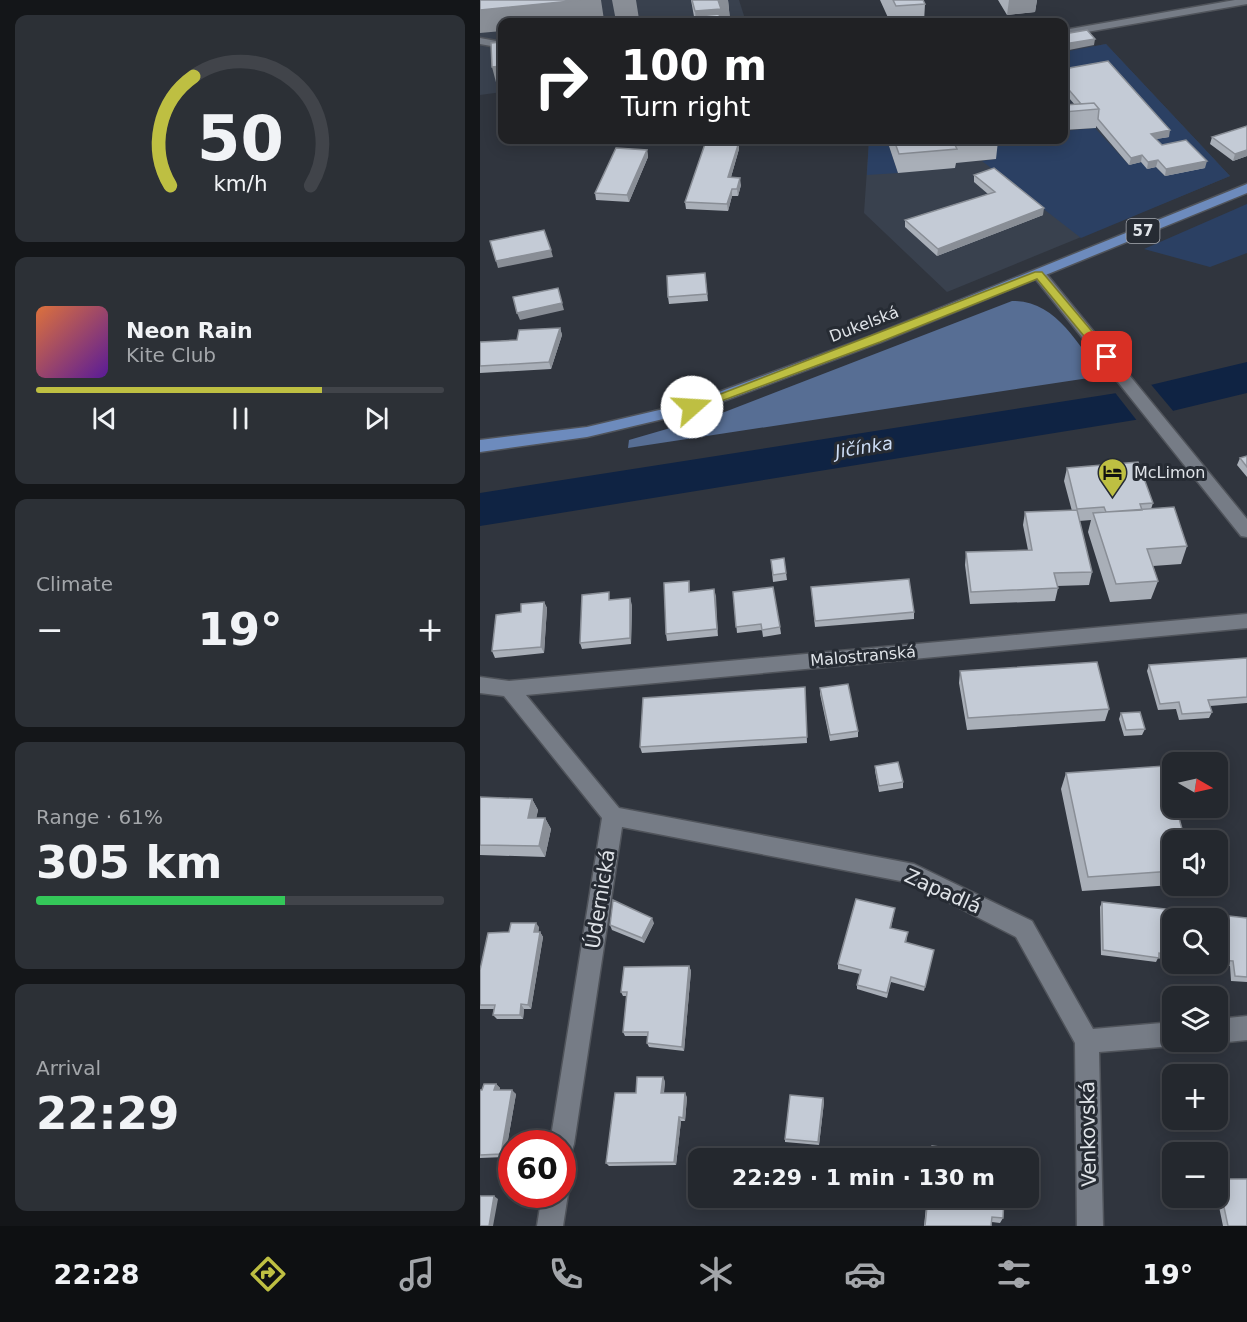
<!DOCTYPE html>
<html lang="en">
<head>
<meta charset="utf-8">
<style>
	body { margin:0; font-family:"DejaVu Sans",sans-serif; background:#2c3036; color:#f1f3f6; height:100vh; display:flex; flex-direction:column; font-size:22px; white-space:nowrap }
	* { box-sizing:border-box; margin:0 }
	p { font-size:20px; color:#a3a6aa }
	.icon { flex:none; width:33px; height:33px; fill:none; stroke:currentColor; stroke-width:2; stroke-linecap:round; stroke-linejoin:round }
	.map { position:relative; flex:1; overflow:hidden }
	.drawer { display:flex; flex-direction:column; gap:15px; padding:15px; background:#141619; width:480px }
	.drawer>* { flex:none }
	.top-card { position:absolute; left:18px; top:18px; width:570px; height:126px; border-radius:12px; box-shadow:0 3px 15px #0003,0 0 0 2px #41444a; background:#202124; color:#fff; overflow:hidden }
	.needle { width:39px; rotate:99deg }
	.fabs { position:absolute; left:682px; top:752px; display:grid; gap:12px }
	.fabs a { display:grid; place-items:center; width:66px; height:66px; border-radius:12px; background:#24282e; box-shadow:0 3px 15px #0003,0 0 0 2px #41444a; font-size:30px }
	.speed { position:absolute; left:18px; top:1130px; display:flex; gap:12px; font-size:30px; font-weight:700; text-align:center }
	.speed>* { display:grid; place-content:center; width:78px; height:78px; border-radius:50%; background:#24282e; box-shadow:0 3px 15px #0003,0 0 0 2px #41444a; line-height:1 }
	.speed .limit { border:9px solid #d22; background:#fff; color:#111 }
	.pin { position:absolute; display:grid; place-items:center; width:51px; height:51px; color:#fff; margin:-26px; border-radius:12px; box-shadow:0 3px 9px #0006 }
	.me { position:absolute; width:66px; margin:-33px; rotate:71deg; stroke-linejoin:round; filter:drop-shadow(0 0 4px #0008) }
	.turn { display:flex; align-items:center; gap:21px; height:126px; padding:0 24px; font-size:27px }
	.turn .icon { width:78px; height:78px; stroke-width:2.5 }
	.turn b { display:block; font-size:42px; line-height:51px }
	.big { font-size:45px; font-weight:600; line-height:1.1 }
	.drawer .card { flex:1; display:flex; flex-direction:column; justify-content:center; gap:9px; min-width:0; padding:0 21px; border-radius:12px; background:#2c3036 }
	.drawer .dial { align-items:center; gap:0 }
	.dial svg { height:156px; overflow:visible; fill:none; stroke:#41444a; stroke-width:7; stroke-linecap:round; text-anchor:middle }
	.dial text { fill:#f1f3f6; stroke:none }
	.song { display:flex; align-items:center; gap:18px }
	.cover { width:72px; height:72px; border-radius:9px; background:linear-gradient(135deg,hsl(20 70% 55%),hsl(270 70% 35%)) }
	.played { height:6px; border-radius:3px; background:linear-gradient(90deg,#bebf42 70%,#41444a 70%) }
	.keys { display:flex; justify-content:space-around; direction:ltr }
	.heat { display:flex; justify-content:space-between; align-items:center; font-size:33px; direction:ltr }
	.charge { height:9px; border-radius:4px; background:linear-gradient(90deg,#34c759 61%,#41444a 0) }
	.trip { position:absolute; left:208px; top:1148px; width:351px; height:60px; border-radius:12px; background:#24282e; box-shadow:0 3px 15px #0003,0 0 0 2px #41444a; font-weight:600; line-height:60px; text-align:center }
	.tabs { display:flex; height:96px; justify-content:space-around; align-items:center; background:#0e1012; color:#a3a6aa }
	.tabs .icon { width:42px; height:42px }
	.tabs .current { color:#bebf42 }
	.tabs b { font-size:27px; color:#f1f3f6 }
	main { display:flex; flex:1; min-height:0 }
	.map>svg:first-child { display:block }
	.built { fill:#39414e }
	.green { fill:#2b4063 }
	.forest { fill:#576e94 }
	.water { fill:#0f2343 }
	.pier { fill:#30353e }
	.lines { fill:none; stroke-linecap:round; stroke-linejoin:round }
	.service-casing { stroke:#50545b; stroke-width:3 }
	.minor-casing { stroke:#50545b; stroke-width:3 }
	.primary-casing { stroke:#50545b; stroke-width:3 }
	.service { fill:#767c86; fill-rule:evenodd }
	.minor { fill:#767c86; fill-rule:evenodd }
	.primary { fill:#6d8bbd; fill-rule:evenodd }
	.wall { fill:#a9afb8 }
	.shaded-wall { fill:#898e96 }
	.building { fill:#c4cbd6; stroke:#898e96; stroke-width:1.5 }
	.route { fill:#bebf42; stroke:#7c7c2b; stroke-width:1.5 }
	.labels { text-anchor:middle; dominant-baseline:central; stroke-width:6; stroke-linejoin:round; paint-order:stroke }
	.shield { fill:#262b33; stroke:#a8acb2; stroke-width:1.5 }
	.shield-label { font-size:15px; font-weight:bold; fill:#dfe3e8 }
	.street-label { font-size:16px; fill:#dfe3e8; stroke:#262b33 }
	.poi-label { font-size:16px; fill:#dfe3e8; stroke:#262b33; text-anchor:start }
	.water-label { font-size:18px; font-style:italic; fill:#cedef7; stroke:#262b33 }
	.near-street-label { font-size:20px; fill:#dfe3e8; stroke:#262b33 }
</style>
</head>
<body>
<main>
<section class="drawer">
<div class="card dial"><svg viewBox="0 0 100 80">
<path d="M14 69A42 42 0 1 1 86 69"/>
<path d="M14 69A42 42 0 0 1 26 13" stroke="#bebf42"/>
<text x="50" y="56" font-size="32" font-weight="700">50</text>
<text x="50" y="72" font-size="11">km/h</text>
</svg></div>
<div class="card">
<div class="song"><i class="cover"></i><div><b>Neon Rain</b><p>Kite Club</p></div></div>
<div class="played"></div>
<div class="keys"><svg class="icon" aria-label="previous" viewBox="0 0 24 24"><path d="M18 5L8 12l10 7zM5 5v14"/></svg><svg class="icon" aria-label="pause" viewBox="0 0 24 24"><path d="M8 5v14M16 5v14"/></svg><svg class="icon" aria-label="next" viewBox="0 0 24 24"><path d="M6 5l10 7-10 7zM19 5v14"/></svg></div>
</div>
<div class="card"><p>Climate</p>
<div class="heat"><a>−</a><b class="big">19°</b><a>+</a></div>
</div>
<div class="card"><p>Range · 61%</p><b class="big">305 km</b><div class="charge"></div></div>
<div class="card"><p>Arrival</p><b class="big">22:29</b></div>
</section>
<div class="map">
<svg width="767" height="1226" viewBox="0 0 767 1226">
	<rect width="100%" height="100%" fill="#30353e"/>
	<path class="built" d="M 0,0 L 259,0 L 266,22 L 22,22 L 22,92 L 0,95 Z
		M 606,37 L 615,46 L 626,44 L 750,176 L 467,292 L 384,213 L 389,140 L 584,140 L 584,41 Z"/>
	<path class="green" d="M 626,44 L 750,176 L 601,238 L 502,161 L 516,159 L 508,140 L 584,140 L 584,131 L 615,128 L 649,165 L 661,162 L 667,168 L 676,167 L 685,176 L 680,152 L 584,75 L 584,52 Z
		M 389,140 L 407,140 L 418,173 L 387,175 Z
		M 767,204 L 767,253 L 730,267 L 664,249 Z"/>
	<path class="forest" d="M 532,301 C 576,300 598,345 622,376 L 148,448 L 149,440 L 242,413 Z"/>
	<path class="water" d="M 767,362 L 767,393 L 655,420 L 0,526 L 0,493 L 637,393 Z"/>
	<path class="pier" d="M 668,381 L 694,412 L 658,422 L 633,390 Z"/>
	<g class="lines">
		<defs>
			<path id="service" d="M 0,38 L 22,42 L 22,48 L 0,44 Z"/>
			<path id="minor" d="M 755,0 L 767,0 L 767,4 L 584,36 L 584,30 Z
				M 559,270 L 564,271 L 767,519 L 767,537 L 761,536 L 554,277 L 554,271 Z
				M 767,614 L 767,628 L 46,695 L 139,808 L 434,864 L 552,921 L 613,1029 L 693,1022 L 693,1041 L 702,1041 L 693,1046 L 619,1052 L 623,1226 L 597,1226 L 595,1043 L 536,937 L 431,883 L 142,827 L 94,1144 L 91,1153 L 82,1156 L 82,1143 L 70,1143 L 122,818 L 24,696 L 0,693 L 0,677 L 29,681 Z
				M 767,1016 L 767,1040 L 738,1043 L 734,1041 L 738,1041 L 738,1019 Z
				M 82,1184 L 88,1194 L 83,1226 L 57,1226 L 62,1194 L 82,1194 Z"/>
			<path id="primary" d="M 767,184 L 767,193 L 401,342 L 217,411 L 107,437 L 0,452 L 0,440 L 107,427 L 209,403 L 391,336 Z"/>
		</defs>
		<use href="#service" class="service-casing"/>
		<use href="#minor" class="minor-casing"/>
		<use href="#primary" class="primary-casing"/>
		<use href="#service" class="service"/>
		<use href="#minor" class="minor"/>
		<use href="#primary" class="primary"/>
	</g>
	<path class="wall" d="M 211,0 L 248,0 L 250,20 L 242,21 L 242,22 L 215,22 Z
		M 400,0 L 443,0 L 445,4 L 444,22 L 410,22 Z
		M 518,0 L 557,0 L 555,12 L 527,15 Z
		M 584,69 L 689,137 L 676,139 L 682,145 L 725,168 L 685,176 L 676,167 L 667,169 L 661,162 L 649,165 L 616,126 L 616,128 L 584,130 L 584,105 L 595,105 L 584,92 Z
		M 767,126 L 767,156 L 753,161 L 730,144 L 732,137 Z
		M 407,140 L 518,140 L 518,141 L 516,159 L 476,163 L 475,168 L 418,173 Z
		M 259,142 L 259,149 L 251,177 L 261,185 L 258,196 L 252,196 L 248,211 L 206,209 L 205,202 Z
		M 167,150 L 168,157 L 149,202 L 116,200 L 115,193 Z
		M 494,175 L 563,215 L 457,256 L 425,227 L 425,220 L 508,194 L 494,182 Z
		M 225,273 L 228,301 L 189,304 L 188,297 Z
		M 80,328 L 82,335 L 71,369 L 0,373 L 0,342 L 37,340 Z
		M 767,456 L 767,477 L 757,465 L 760,458 Z
		M 587,468 L 673,503 L 671,509 L 707,546 L 701,564 L 673,566 L 678,581 L 671,599 L 630,602 L 608,532 L 611,520 L 599,521 L 612,572 L 609,585 L 577,586 L 578,588 L 575,601 L 490,604 L 485,565 L 486,552 L 548,550 L 543,525 L 545,512 L 592,511 L 584,481 Z
		M 304,558 L 307,580 L 293,582 L 291,560 Z
		M 209,581 L 210,592 L 234,589 L 238,636 L 187,641 L 186,634 Z
		M 331,587 L 434,612 L 434,619 L 335,627 Z
		M 253,592 L 300,627 L 301,634 L 283,637 L 282,630 L 257,633 Z
		M 131,599 L 131,600 L 152,605 L 151,644 L 102,649 L 100,643 Z
		M 64,602 L 67,608 L 64,653 L 15,658 L 12,651 L 41,612 Z
		M 767,658 L 767,703 L 730,706 L 732,712 L 729,718 L 699,720 L 696,709 L 678,710 L 667,671 L 669,665 Z
		M 480,671 L 629,709 L 625,721 L 487,730 L 479,683 Z
		M 325,687 L 327,743 L 162,753 L 160,747 Z
		M 340,688 L 378,731 L 378,737 L 350,741 L 340,694 Z
		M 641,713 L 665,729 L 662,735 L 644,736 L 639,719 Z
		M 395,766 L 423,782 L 423,788 L 399,792 L 395,771 Z
		M 586,773 L 693,840 L 693,885 L 602,891 L 581,789 Z
		M 0,797 L 52,799 L 58,810 L 56,818 L 65,818 L 71,829 L 65,857 L 0,855 Z
		M 622,902 L 767,918 L 767,982 L 751,981 L 750,966 L 724,963 L 738,963 L 738,918 L 693,918 L 693,960 L 678,958 L 676,962 L 621,955 L 620,907 Z
		M 414,913 L 411,928 L 427,937 L 426,943 L 454,950 L 444,991 L 411,982 L 407,998 L 377,989 L 377,985 L 380,974 L 358,969 L 358,964 Z
		M 174,923 L 164,943 L 132,930 L 130,925 Z
		M 59,927 L 58,932 L 60,932 L 63,937 L 51,1009 L 44,1009 L 43,1019 L 17,1019 L 13,1015 L 14,1009 L 0,1009 L 0,970 L 29,932 Z
		M 209,966 L 211,971 L 204,1051 L 169,1047 L 167,1043 L 167,1036 L 145,1036 L 143,1032 L 147,996 L 143,996 L 141,992 Z
		M 185,1081 L 184,1093 L 207,1097 L 205,1121 L 201,1121 L 196,1165 L 129,1166 L 126,1163 L 156,1093 Z
		M 16,1084 L 20,1088 L 19,1090 L 36,1094 L 25,1157 L 0,1158 L 0,1090 L 2,1090 Z
		M 343,1098 L 344,1102 L 339,1145 L 305,1142 L 305,1139 Z
		M 767,1179 L 767,1226 L 743,1226 L 737,1197 L 738,1180 Z
		M 447,1197 L 524,1197 L 523,1218 L 520,1223 L 512,1222 L 511,1226 L 444,1226 Z"/>
	<path class="shaded-wall" d="M 101,0 L 121,0 L 124,20 L 100,22 L 22,22 L 22,31 L 0,33 L 0,10 Z
		M 132,0 L 156,0 L 159,19 L 136,21 Z
		M 238,0 L 248,0 L 250,20 L 242,21 L 242,22 L 220,22 L 219,16 L 219,22 L 216,22 L 215,11 Z
		M 529,0 L 557,0 L 555,12 L 527,15 Z
		M 615,39 L 614,45 L 584,51 L 584,44 Z
		M 22,66 L 22,89 L 18,90 L 12,67 Z
		M 690,130 L 689,137 L 670,140 L 671,134 Z
		M 259,142 L 259,149 L 249,184 L 248,177 Z
		M 167,150 L 168,157 L 149,202 L 147,195 Z
		M 767,150 L 767,156 L 753,161 L 755,154 Z
		M 662,155 L 661,162 L 649,165 L 651,158 Z
		M 678,160 L 676,167 L 667,169 L 668,162 Z
		M 727,161 L 725,168 L 685,176 L 686,169 Z
		M 260,178 L 261,185 L 258,196 L 257,189 Z
		M 252,189 L 252,196 L 248,211 L 247,204 Z
		M 564,208 L 563,215 L 457,256 L 458,249 Z
		M 71,250 L 73,257 L 18,268 L 16,261 Z
		M 82,303 L 84,310 L 40,320 L 37,313 Z
		M 80,328 L 82,335 L 71,369 L 69,362 Z
		M 234,589 L 236,596 L 238,636 L 237,629 Z
		M 150,598 L 152,605 L 151,644 L 150,638 Z
		M 64,602 L 67,608 L 64,653 L 61,647 Z
		M 52,799 L 58,810 L 54,829 L 48,818 Z
		M 65,818 L 71,829 L 65,857 L 59,846 Z
		M 172,918 L 174,923 L 164,943 L 162,938 Z
		M 56,923 L 59,927 L 58,937 L 54,932 Z
		M 60,932 L 63,937 L 51,1009 L 48,1005 Z
		M 209,966 L 211,971 L 204,1051 L 202,1047 Z
		M 41,1004 L 44,1009 L 43,1019 L 40,1015 Z
		M 183,1077 L 185,1081 L 183,1097 L 181,1093 Z
		M 16,1084 L 20,1088 L 18,1094 L 14,1090 Z
		M 32,1090 L 36,1094 L 25,1157 L 21,1154 Z
		M 205,1093 L 207,1097 L 205,1121 L 203,1118 Z
		M 343,1098 L 344,1102 L 339,1145 L 338,1142 Z
		M 199,1117 L 201,1121 L 196,1165 L 194,1162 Z
		M 14,1196 L 18,1199 L 13,1226 L 9,1226 Z"/>
	<path class="building" d="M 0,0 L 101,0 L 0,10 Z
		M 212,0 L 238,0 L 241,9 L 215,11 Z
		M 413,0 L 443,0 L 445,4 L 416,6 Z
		M 239,14 L 241,22 L 220,22 L 219,16 Z
		M 607,30 L 615,39 L 584,44 L 584,34 Z
		M 22,42 L 22,66 L 12,67 L 11,43 Z
		M 628,61 L 690,130 L 671,134 L 682,145 L 706,140 L 727,161 L 686,169 L 678,160 L 668,162 L 662,155 L 651,158 L 618,119 L 619,109 L 614,103 L 601,104 L 584,84 L 584,69 Z
		M 614,103 L 619,109 L 584,112 L 584,105 Z
		M 767,126 L 767,150 L 755,154 L 732,137 Z
		M 414,140 L 518,140 L 518,141 L 475,145 L 477,149 L 419,154 Z
		M 226,141 L 259,142 L 248,177 L 260,178 L 257,189 L 252,189 L 247,204 L 205,202 Z
		M 136,148 L 167,150 L 147,195 L 115,193 Z
		M 514,168 L 564,208 L 458,249 L 425,220 L 515,192 L 494,175 Z
		M 64,230 L 71,250 L 16,261 L 10,241 Z
		M 225,273 L 227,294 L 188,297 L 187,276 Z
		M 78,288 L 82,303 L 37,313 L 33,297 Z
		M 80,328 L 69,362 L 0,366 L 0,342 L 37,340 L 39,330 Z
		M 767,456 L 767,467 L 760,458 Z
		M 658,462 L 673,503 L 660,504 L 662,510 L 626,512 L 624,507 L 597,509 L 587,468 Z
		M 694,507 L 707,546 L 667,549 L 678,581 L 636,584 L 613,513 Z
		M 597,510 L 612,572 L 574,573 L 578,588 L 491,592 L 486,552 L 552,550 L 545,512 Z
		M 304,558 L 306,573 L 293,575 L 291,560 Z
		M 429,579 L 434,612 L 335,621 L 331,587 Z
		M 209,581 L 209,592 L 234,589 L 237,629 L 186,634 L 184,583 Z
		M 293,587 L 300,627 L 282,630 L 281,624 L 256,627 L 253,592 Z
		M 129,592 L 129,600 L 150,598 L 150,638 L 100,643 L 102,595 Z
		M 64,602 L 61,647 L 12,651 L 16,615 L 41,612 L 41,604 Z
		M 767,658 L 767,697 L 728,700 L 732,712 L 702,714 L 699,702 L 680,704 L 669,665 Z
		M 617,662 L 629,709 L 488,718 L 480,671 Z
		M 368,684 L 378,731 L 350,735 L 340,688 Z
		M 325,687 L 327,737 L 160,747 L 163,698 Z
		M 660,712 L 665,729 L 646,730 L 641,713 Z
		M 418,762 L 423,782 L 399,786 L 395,766 Z
		M 684,766 L 693,798 L 693,807 L 696,807 L 705,840 L 693,840 L 693,871 L 608,877 L 586,773 Z
		M 0,797 L 52,799 L 48,818 L 65,818 L 59,846 L 0,845 Z
		M 376,899 L 415,908 L 410,928 L 428,932 L 425,942 L 454,950 L 445,987 L 411,977 L 407,993 L 377,985 L 381,970 L 358,964 Z
		M 133,900 L 172,918 L 162,938 L 130,925 Z
		M 622,902 L 767,918 L 767,977 L 755,976 L 753,961 L 738,960 L 738,918 L 693,918 L 693,955 L 679,953 L 679,958 L 623,950 Z
		M 31,923 L 56,923 L 54,932 L 60,932 L 48,1005 L 41,1004 L 40,1015 L 13,1015 L 15,1005 L 0,1005 L 0,970 L 8,933 L 29,932 Z
		M 209,966 L 202,1047 L 167,1043 L 168,1032 L 143,1032 L 147,992 L 141,992 L 144,967 Z
		M 157,1077 L 183,1077 L 181,1093 L 205,1093 L 203,1118 L 199,1117 L 194,1162 L 126,1163 L 135,1093 L 156,1093 Z
		M 4,1084 L 16,1084 L 14,1090 L 32,1090 L 21,1154 L 0,1155 L 0,1090 L 2,1090 Z
		M 310,1095 L 343,1098 L 338,1142 L 305,1139 Z
		M 452,1146 L 536,1157 L 536,1158 L 451,1158 Z
		M 738,1179 L 767,1179 L 767,1226 L 748,1226 Z
		M 0,1196 L 14,1196 L 9,1226 L 0,1226 Z
		M 448,1197 L 524,1197 L 523,1218 L 512,1217 L 511,1226 L 445,1226 Z"/>
	<path class="route" d="M 555,272 L 562,272 L 631,354 L 631,359 L 623,359 L 557,279 L 400,342 L 217,410 L 212,411 L 207,407 Z"/>
	<defs>
		<symbol id="hotel-pin" viewBox="-11 -11 22 30"><path d="M0 17L-7.5 6A9.5 9.5 0 1 1 7.5 6Z" fill="#bebf42" stroke="#262b33"/><path d="M-6-4.5h1.5V1H6V5H4.5V3h-9V5H-6ZM-4 0a1.8 1.8 0 1 1 3.6 0ZM.5 0V-2.5h3Q6-2.5 6 0Z" fill="#111"/></symbol>
	</defs>
	<g fill-rule="evenodd">
		<use href="#hotel-pin" x="616" y="456" width="33" height="45"/>
	</g>
	<g class="labels">
		<rect class="shield" x="646.5" y="219" width="33" height="24" rx="4.5"/>
		<g class="shield-label">
			<text x="663" y="231">57</text>
		</g>
		<g class="street-label">
			<text transform="translate(384 324) rotate(-21)">Dukelská</text>
			<text transform="translate(383 656) rotate(-5)">Malostranská</text>
		</g>
		<g class="poi-label">
			<text x="654" y="472">McLimon</text>
		</g>
		<g class="water-label">
			<text transform="translate(384 447) rotate(-9)">Jičínka</text>
		</g>
		<g class="near-street-label">
			<text transform="translate(463 891) rotate(24)">Zapadlá</text>
			<text transform="translate(120 899) rotate(-81)">Údernická</text>
			<text transform="translate(608 1134) rotate(-91)">Venkovská</text>
		</g>
	</g>
</svg>
<div class="fabs">
<a><svg class="needle" viewBox="-14 -14 28 28"><path d="M0-13l5 13h-10z" fill="#e53935"/><path d="M0 13l5-13h-10z" fill="#a3a6aa"/></svg></a>
<a><svg class="icon" aria-label="sound" viewBox="0 0 24 24"><path d="M4 9h4l5-4v14l-5-4H4zM17 9q2 3 0 6"/></svg></a>
<a><svg class="icon" aria-label="search" viewBox="0 0 24 24"><circle cx="10" cy="10" r="6"/><path d="M15 15l6 6"/></svg></a>
<a><svg class="icon" aria-label="layers" viewBox="0 0 24 24"><path d="M12 4l9 5-9 5-9-5zM3 14l9 5 9-5"/></svg></a>
<a>+</a>
<a>−</a>
</div>
<div class="speed"><div class="limit">60</div></div>
<div class="pin" style="left:627px;top:357px;background:#d93025"><svg class="icon" aria-label="arrive" viewBox="0 0 24 24"><path d="M6 21V4h12l-3 4 3 4H6"/></svg></div>
<svg class="me" style="left:212px;top:407px" viewBox="-20 -20 40 40"><circle r="19" fill="#fff"/><path d="M0-13L10 11 0 6-10 11z" fill="#bebf42"/></svg>
<div class="trip">22:29 · 1 min · 130 m</div>
<div class="top-card">
<div class="turn"><svg class="icon" aria-label="right" viewBox="0 0 24 24"><path d="M7 20v-9h11M14 6l5 5-5 5"/></svg><div><b>100 m</b>Turn right</div></div>
</div>
</div>
</main>
<nav class="tabs">
<b>22:28</b>
<svg class="icon current" aria-label="directions" viewBox="0 0 24 24"><path d="M12 3l9 9-9 9-9-9zM9 14v-3h6M13 9l2 2-2 2"/></svg>
<svg class="icon" aria-label="music" viewBox="0 0 24 24"><path d="M9 18V5l10-2v13"/><circle cx="6" cy="18" r="3"/><circle cx="16" cy="16" r="3"/></svg>
<svg class="icon" aria-label="phone" viewBox="0 0 24 24"><path d="M5 4h4l2 5-3 2q2 4 5 5l2-3 5 2v4C11 20 4 13 5 4z"/></svg>
<svg class="icon" aria-label="climate" viewBox="0 0 24 24"><path d="M12 3v18M4 7l16 10M4 17L20 7"/></svg>
<svg class="icon" aria-label="car" viewBox="0 0 24 24"><path d="M5 17H2v-5l4-1 3-4h7l3 4 3 1v5h-3M9 17h6M6 11h13"/><circle cx="7" cy="17" r="2"/><circle cx="17" cy="17" r="2"/></svg>
<svg class="icon" aria-label="filters" viewBox="0 0 24 24"><path d="M4 7h16M4 17h16"/><circle cx="9" cy="7" r="2"/><circle cx="15" cy="17" r="2"/></svg>
<b>19°</b>
</nav>
</body>
</html>
